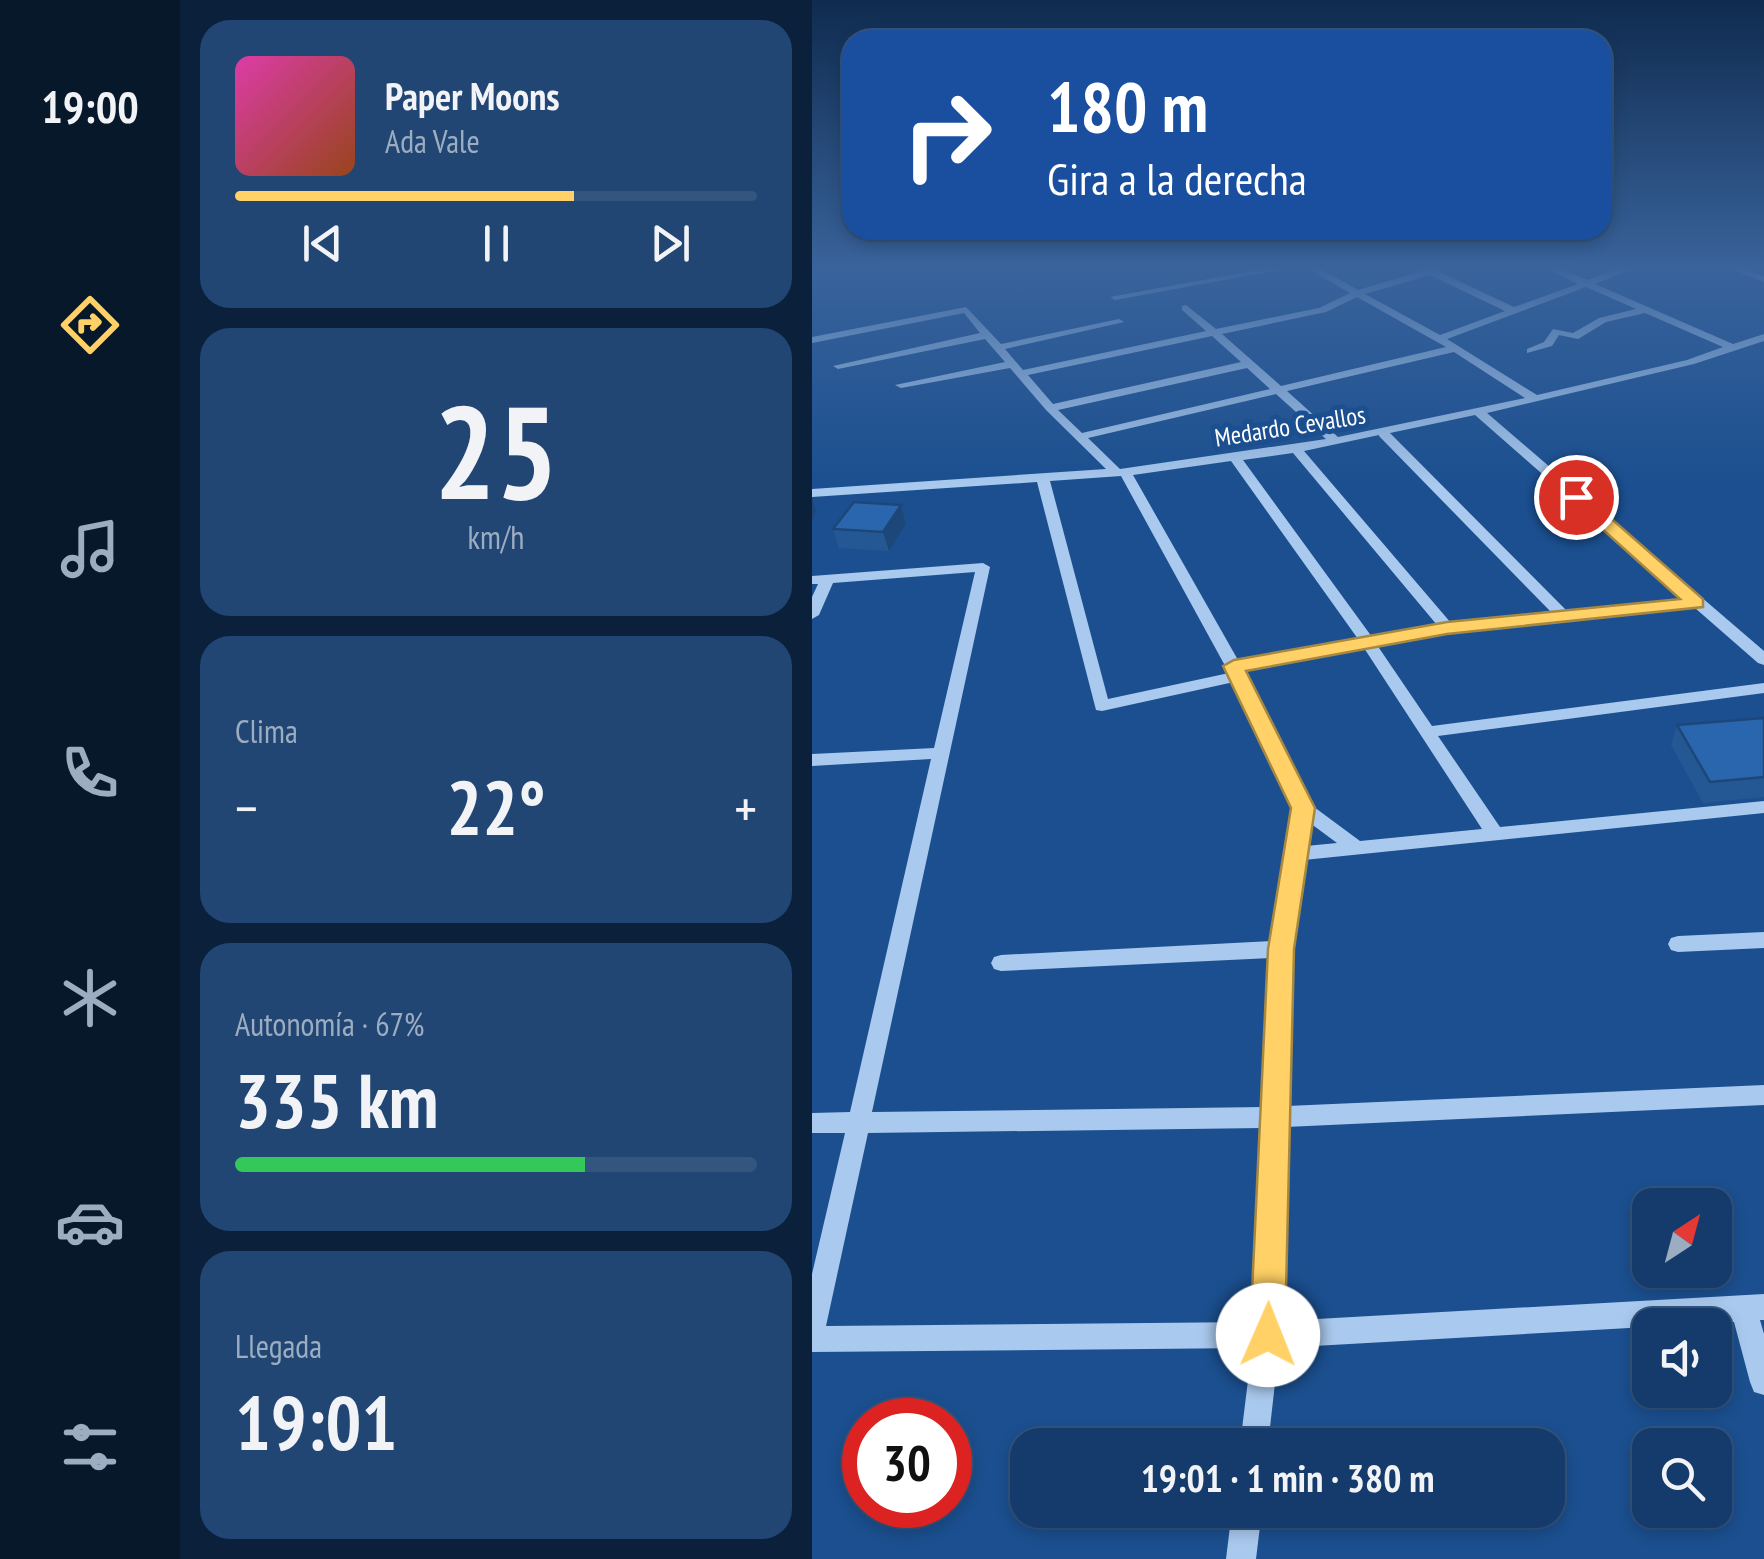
<!DOCTYPE html>
<html lang="es">
<head>
<meta charset="utf-8">
<style>
	body { margin:0; font-family:"PT Sans Narrow",sans-serif; background:#214673; color:#f1f3f6; height:100vh; display:flex; flex-direction:column; font-size:38px; white-space:nowrap }
	* { box-sizing:border-box; margin:0 }
	p { font-size:32px; color:#9dadc1 }
	.icon { flex:none; width:55px; height:55px; fill:none; stroke:currentColor; stroke-width:2; stroke-linecap:round; stroke-linejoin:round }
	.map { position:relative; flex:1; overflow:hidden }
	.drawer { display:flex; flex-direction:column; gap:20px; padding:20px; background:#0b203b; width:632px }
	.drawer>* { flex:none }
	.guide { position:absolute; left:30px; top:30px; width:770px; height:210px; border-radius:30px; box-shadow:0 5px 15px #0003,0 0 0 2px #33557e; background:#1a4fa0; color:#fff; overflow:hidden }
	.needle { width:65px; rotate:36deg }
	.controls { position:absolute; left:820px; top:1188px; display:grid; gap:20px }
	.controls a { display:grid; place-items:center; width:100px; height:100px; border-radius:20px; background:#143b6b; box-shadow:0 5px 15px #0003,0 0 0 2px #33557e; font-size:50px }
	.speed { position:absolute; left:30px; top:1398px; display:flex; gap:20px; font-size:50px; font-weight:700; text-align:center }
	.speed>* { display:grid; place-content:center; width:130px; height:130px; border-radius:50%; background:#143b6b; box-shadow:0 5px 15px #0003,0 0 0 2px #33557e; line-height:1 }
	.speed .limit { border:15px solid #d22; background:#fff; color:#111 }
	.pin { position:absolute; display:grid; place-items:center; width:85px; height:85px; color:#fff; margin:-42px; border:5px solid #fff; border-radius:50%; box-shadow:0 2px 10px #0007 }
	.me { position:absolute; width:110px; margin:-55px; rotate:1deg; stroke-linejoin:round; filter:drop-shadow(0 0 8px #0008) }
	.turn { display:flex; align-items:center; gap:35px; height:210px; padding:0 40px; font-size:45px }
	.turn .icon { width:130px; height:130px; stroke-width:2.5 }
	.turn b { display:block; font-size:70px; line-height:85px }
	.big { font-size:75px; font-weight:800; line-height:1.1 }
	.drawer .tile { flex:1; display:flex; flex-direction:column; justify-content:center; gap:15px; min-width:0; padding:0 35px; border-radius:30px; background:#214673 }
	.drawer .dial { align-items:center; gap:0 }
	.dial b { font-size:130px; line-height:1 }
	.song { display:flex; align-items:center; gap:30px }
	.cover { width:120px; height:120px; border-radius:15px; background:linear-gradient(135deg,hsl(320 70% 55%),hsl(20 70% 35%)) }
	.played { height:10px; border-radius:5px; background:linear-gradient(90deg,#ffd166 65%,#33557e 65%) }
	.keys { display:flex; justify-content:space-around; direction:ltr }
	.heat { display:flex; justify-content:space-between; align-items:center; font-size:55px; direction:ltr }
	.charge { height:15px; border-radius:8px; background:linear-gradient(90deg,#34c759 67%,#33557e 0) }
	.trip { position:absolute; left:198px; top:1428px; width:555px; height:100px; border-radius:30px; background:#143b6b; box-shadow:0 5px 15px #0003,0 0 0 2px #33557e; font-weight:800; line-height:100px; text-align:center }
	main { display:flex; flex:1; min-height:0 }
	.menu { display:flex; flex-direction:column; width:180px; justify-content:space-around; align-items:center; background:#08182b; color:#9dadc1 }
	.menu .icon { width:70px; height:70px }
	.menu .current { color:#ffd166 }
	.menu b { font-size:45px; color:#f1f3f6 }
	.map>svg:first-child { display:block }
	.lines { fill:none; stroke-linecap:round; stroke-linejoin:round }
	.minor { fill:#a9c9ee; fill-rule:evenodd }
	.wall { fill:#245895 }
	.shaded-wall { fill:#1d4779 }
	.building { fill:#2a66ad; stroke:#1d4779; stroke-width:2.5 }
	.route { fill:#ffd166; stroke:#a68842; stroke-width:2.5 }
	.labels { text-anchor:middle; dominant-baseline:central; stroke-width:10; stroke-linejoin:round; paint-order:stroke }
	.far-street-label { font-size:25px; fill:#fff; stroke:#1b4f8f }
</style>
</head>
<body>
<main>
<nav class="menu">
<b>19:00</b>
<svg class="icon current" aria-label="directions" viewBox="0 0 24 24"><path d="M12 3l9 9-9 9-9-9zM9 14v-3h6M13 9l2 2-2 2"/></svg>
<svg class="icon" aria-label="music" viewBox="0 0 24 24"><path d="M9 18V5l10-2v13"/><circle cx="6" cy="18" r="3"/><circle cx="16" cy="16" r="3"/></svg>
<svg class="icon" aria-label="phone" viewBox="0 0 24 24"><path d="M5 4h4l2 5-3 2q2 4 5 5l2-3 5 2v4C11 20 4 13 5 4z"/></svg>
<svg class="icon" aria-label="climate" viewBox="0 0 24 24"><path d="M12 3v18M4 7l16 10M4 17L20 7"/></svg>
<svg class="icon" aria-label="car" viewBox="0 0 24 24"><path d="M5 17H2v-5l4-1 3-4h7l3 4 3 1v5h-3M9 17h6M6 11h13"/><circle cx="7" cy="17" r="2"/><circle cx="17" cy="17" r="2"/></svg>
<svg class="icon" aria-label="filters" viewBox="0 0 24 24"><path d="M4 7h16M4 17h16"/><circle cx="9" cy="7" r="2"/><circle cx="15" cy="17" r="2"/></svg>
</nav>
<section class="drawer">
<div class="tile">
<div class="song"><i class="cover"></i><div><b>Paper Moons</b><p>Ada Vale</p></div></div>
<div class="played"></div>
<div class="keys"><svg class="icon" aria-label="previous" viewBox="0 0 24 24"><path d="M18 5L8 12l10 7zM5 5v14"/></svg><svg class="icon" aria-label="pause" viewBox="0 0 24 24"><path d="M8 5v14M16 5v14"/></svg><svg class="icon" aria-label="next" viewBox="0 0 24 24"><path d="M6 5l10 7-10 7zM19 5v14"/></svg></div>
</div>
<div class="tile dial"><b>25</b><p>km/h</p></div>
<div class="tile"><p>Clima</p>
<div class="heat"><a>−</a><b class="big">22°</b><a>+</a></div>
</div>
<div class="tile"><p>Autonomía · 67%</p><b class="big">335 km</b><div class="charge"></div></div>
<div class="tile"><p>Llegada</p><b class="big">19:01</b></div>
</section>
<div class="map">
<svg width="952" height="1559" viewBox="0 0 952 1559">
	<rect width="100%" height="100%" fill="#1b4f8f"/>
	<g class="lines">
		<path class="minor" d="M 456,268 L 478,268 L 303,300 L 298,297 Z
			M 495,268 L 507,268 L 546,290 L 610,271 L 609,268 L 635,268 L 627,272 L 702,307 L 766,284 L 734,268 L 747,268 L 775,280 L 808,268 L 822,268 L 783,284 L 921,344 L 952,334 L 952,341 L 882,364 L 675,413 L 952,651 L 952,665 L 946,663 L 883,608 L 753,622 L 746,619 L 635,633 L 565,645 L 620,726 L 952,683 L 952,693 L 626,736 L 688,827 L 952,801 L 952,813 L 492,860 L 479,949 L 475,1106 L 952,1085 L 952,1105 L 474,1127 L 469,1321 L 952,1294 L 952,1320 L 948,1320 L 952,1334 L 952,1395 L 942,1392 L 938,1382 L 922,1322 L 467,1348 L 456,1445 L 428,1445 L 440,1348 L 0,1352 L 0,1274 L 33,1133 L 0,1133 L 0,1113 L 38,1112 L 119,759 L 0,766 L 0,754 L 122,748 L 163,572 L 21,583 L 7,615 L 0,619 L 0,597 L 6,584 L 0,584 L 0,576 L 171,563 L 178,567 L 60,1112 L 452,1107 L 459,958 L 189,971 L 182,969 L 179,963 L 182,957 L 189,955 L 460,941 L 482,808 L 422,682 L 290,711 L 284,710 L 225,482 L 0,497 L 0,489 L 294,469 L 234,410 L 198,368 L 89,388 L 83,385 L 193,362 L 173,339 L 26,369 L 21,366 L 168,333 L 152,313 L 0,343 L 0,337 L 154,307 L 189,344 L 307,319 L 312,322 L 193,349 L 211,370 L 394,331 L 370,310 L 370,306 L 374,305 L 404,329 L 507,308 L 538,293 ZM 618,275 L 693,311 L 628,335 L 553,294 ZM 774,287 L 824,309 L 787,318 L 761,333 L 741,329 L 732,342 L 715,349 L 715,353 L 740,346 L 747,335 L 766,339 L 794,322 L 833,313 L 911,347 L 875,360 L 725,395 L 635,339 ZM 545,297 L 634,347 L 469,386 L 410,334 L 514,312 ZM 400,336 L 429,362 L 241,404 L 216,375 ZM 642,352 L 713,398 L 526,437 L 475,391 ZM 435,368 L 458,389 L 270,433 L 246,410 ZM 464,394 L 514,439 L 308,469 L 276,438 ZM 663,415 L 874,600 L 757,613 L 578,433 ZM 567,435 L 567,436 L 738,611 L 639,623 L 492,451 ZM 481,453 L 625,625 L 560,637 L 431,460 ZM 419,461 L 546,639 L 426,660 L 321,475 ZM 309,476 L 417,673 L 296,699 L 238,481 ZM 552,648 L 670,829 L 548,841 L 498,804 L 431,669 ZM 498,823 L 525,843 L 494,846 ZM 451,1128 L 442,1322 L 14,1326 L 56,1133 Z
			M 916,268 L 930,268 L 952,276 L 952,282 Z
			M 952,932 L 952,948 L 866,952 L 859,950 L 856,944 L 859,938 L 866,936 Z
			M 420,1510 L 450,1510 L 444,1559 L 414,1559 Z"/>
	</g>
	<path class="wall" d="M 89,505 L 94,524 L 77,551 L 27,548 L 21,529 Z
		M 952,718 L 952,797 L 891,803 L 859,745 L 865,725 Z"/>
	<path class="shaded-wall" d="M 0,499 L 4,511 L 0,521 Z
		M 89,505 L 94,524 L 77,551 L 71,532 Z"/>
	<path class="building" d="M 42,502 L 89,505 L 71,532 L 21,529 Z
		M 952,718 L 952,777 L 898,782 L 865,725 Z"/>
	<linearGradient id="sky" x2="0" y2="1"><stop stop-color="#0f2b4f"/><stop offset="0.55" stop-color="#39639b"/><stop offset="1" stop-color="#39639b" stop-opacity="0"/></linearGradient>
	<rect width="952" height="486" fill="url(#sky)"/>
	<path class="route" d="M 758,493 L 770,493 L 891,599 L 891,607 L 635,634 L 434,671 L 503,808 L 482,949 L 473,1335 L 468,1347 L 456,1352 L 443,1347 L 438,1335 L 456,949 L 479,808 L 411,666 L 422,660 L 635,622 L 868,599 L 758,500 Z"/>
	<g class="labels">
		<g class="far-street-label">
			<text transform="translate(478 426) rotate(-9)">Medardo Cevallos</text>
		</g>
	</g>
</svg>
<div class="controls">
<a><svg class="needle" viewBox="-14 -14 28 28"><path d="M0-13l5 13h-10z" fill="#e53935"/><path d="M0 13l5-13h-10z" fill="#9dadc1"/></svg></a>
<a><svg class="icon" aria-label="sound" viewBox="0 0 24 24"><path d="M4 9h4l5-4v14l-5-4H4zM17 9q2 3 0 6"/></svg></a>
<a><svg class="icon" aria-label="search" viewBox="0 0 24 24"><circle cx="10" cy="10" r="6"/><path d="M15 15l6 6"/></svg></a>
</div>
<div class="speed"><div class="limit">30</div></div>
<div class="pin" style="left:764px;top:497px;background:#d93025"><svg class="icon" aria-label="arrive" viewBox="0 0 24 24"><path d="M6 21V4h12l-3 4 3 4H6"/></svg></div>
<svg class="me" style="left:456px;top:1335px" viewBox="-20 -20 40 40"><circle r="19" fill="#fff"/><path d="M0-13L10 11 0 6-10 11z" fill="#ffd166"/></svg>
<div class="trip">19:01 · 1 min · 380 m</div>
<div class="guide">
<div class="turn"><svg class="icon" aria-label="right" viewBox="0 0 24 24"><path d="M7 20v-9h11M14 6l5 5-5 5"/></svg><div><b>180 m</b>Gira a la derecha</div></div>
</div>
</div>
</main>
</body>
</html>
